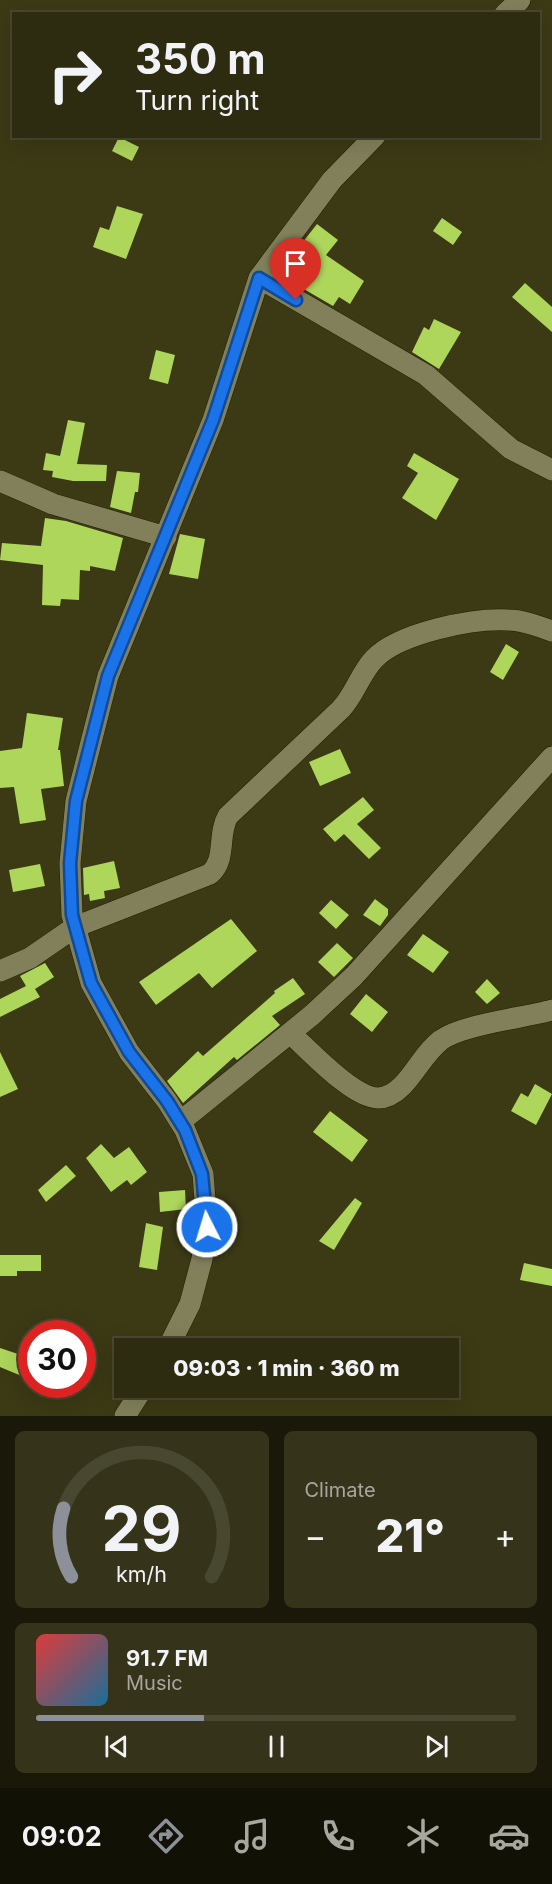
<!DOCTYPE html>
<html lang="en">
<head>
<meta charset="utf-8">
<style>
	body { margin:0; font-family:Inter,sans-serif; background:#353319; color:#f1f3f6; height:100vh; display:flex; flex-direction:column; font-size:22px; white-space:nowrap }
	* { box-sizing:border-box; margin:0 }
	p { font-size:20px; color:#a7a79f }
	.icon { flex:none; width:33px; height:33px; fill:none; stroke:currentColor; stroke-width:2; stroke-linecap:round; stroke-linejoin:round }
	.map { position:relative; height:1416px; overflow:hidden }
	.sheet { display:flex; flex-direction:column; gap:15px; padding:15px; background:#191809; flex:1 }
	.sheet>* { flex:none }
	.guide { position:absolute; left:12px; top:12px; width:528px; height:126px; border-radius:0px; box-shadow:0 6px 24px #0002,0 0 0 2px #484730; background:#2d2b10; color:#f1f3f6; overflow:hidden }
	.speed { position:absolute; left:18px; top:1320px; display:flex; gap:12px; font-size:30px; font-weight:700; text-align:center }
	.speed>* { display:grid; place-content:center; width:78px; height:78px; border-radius:50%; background:#2d2b10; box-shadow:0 6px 24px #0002,0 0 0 2px #484730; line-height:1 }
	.speed .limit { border:9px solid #d22; background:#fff; color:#111 }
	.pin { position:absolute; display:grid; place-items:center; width:51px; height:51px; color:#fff; margin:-62px -26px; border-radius:50% 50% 50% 0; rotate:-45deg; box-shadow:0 0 6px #0007 }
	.pin .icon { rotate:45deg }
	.me { position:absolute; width:66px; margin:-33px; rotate:355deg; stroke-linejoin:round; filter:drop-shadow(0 0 4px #0008) }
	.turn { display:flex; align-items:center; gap:21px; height:126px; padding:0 24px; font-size:27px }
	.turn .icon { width:78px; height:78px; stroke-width:2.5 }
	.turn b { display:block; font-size:42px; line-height:51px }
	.big { font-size:45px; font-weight:800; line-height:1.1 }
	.sheet .tile { flex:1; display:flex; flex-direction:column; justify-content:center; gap:9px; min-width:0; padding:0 21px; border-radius:9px; background:#353319 }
	.sheet .dial { align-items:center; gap:0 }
	.dial svg { height:156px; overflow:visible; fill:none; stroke:#484730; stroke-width:7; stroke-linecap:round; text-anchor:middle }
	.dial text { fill:#f1f3f6; stroke:none }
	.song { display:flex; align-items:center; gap:18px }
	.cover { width:72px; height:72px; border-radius:9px; background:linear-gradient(135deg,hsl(0 70% 55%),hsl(200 70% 35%)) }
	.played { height:6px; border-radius:3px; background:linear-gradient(90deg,#8c9099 35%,#484730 35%) }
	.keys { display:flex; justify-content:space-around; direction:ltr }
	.heat { display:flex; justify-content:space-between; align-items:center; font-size:33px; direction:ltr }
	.sheet .tiles { flex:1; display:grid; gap:15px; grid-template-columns:1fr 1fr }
	.tile:last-child { grid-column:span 2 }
	.trip { position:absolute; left:114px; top:1338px; width:345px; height:60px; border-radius:0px; background:#2d2b10; box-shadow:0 6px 24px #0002,0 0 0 2px #484730; font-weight:800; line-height:60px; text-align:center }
	.menu { display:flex; height:96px; justify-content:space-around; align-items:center; background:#121106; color:#a7a79f }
	.menu .icon { width:42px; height:42px }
	.menu .on { color:#8c9099 }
	.menu b { font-size:27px; color:#f1f3f6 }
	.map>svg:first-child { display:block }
	.building { fill:#add65b }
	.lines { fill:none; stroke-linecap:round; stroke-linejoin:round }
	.minor-casing { stroke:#232000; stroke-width:22 }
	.minor { stroke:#82805b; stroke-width:21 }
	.route-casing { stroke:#114b97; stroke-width:15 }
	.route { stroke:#1a73e8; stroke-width:10 }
</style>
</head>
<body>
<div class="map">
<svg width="552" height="1416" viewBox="0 0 552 1416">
	<rect width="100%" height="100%" fill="#3c3915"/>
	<path class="building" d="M 119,137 L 139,147 L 132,161 L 112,151 Z
		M 117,206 L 143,214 L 126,259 L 93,247 L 100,227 L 109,230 Z
		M 442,218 L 462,232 L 453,245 L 433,231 Z
		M 317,224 L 338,240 L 326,255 L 364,281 L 350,304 L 339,297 L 333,306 L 278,274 Z
		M 525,283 L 552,307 L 552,332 L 512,297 Z
		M 434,319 L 461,332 L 439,369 L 412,352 L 424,327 L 429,330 Z
		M 156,350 L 175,355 L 168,384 L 149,379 Z
		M 68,420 L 85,423 L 77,464 L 107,465 L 106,481 L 73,481 L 52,477 L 53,471 L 43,470 L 46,453 L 60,456 Z
		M 414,453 L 459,479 L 436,520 L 402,498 L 418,473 L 407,466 Z
		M 117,471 L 140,473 L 138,492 L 135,492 L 131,513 L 110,507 Z
		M 45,518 L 66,521 L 123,538 L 115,571 L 90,566 L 90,571 L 80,570 L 79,600 L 61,599 L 60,606 L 42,605 L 43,565 L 0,560 L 2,543 L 41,546 Z
		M 180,534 L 205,539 L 198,579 L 169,574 Z
		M 506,644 L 519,652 L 503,680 L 490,672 Z
		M 27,713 L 63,718 L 58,750 L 60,750 L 64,786 L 41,789 L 46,820 L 20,824 L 14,787 L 0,788 L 0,751 L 22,748 Z
		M 340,749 L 351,773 L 320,786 L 309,762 Z
		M 363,797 L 374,810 L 357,824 L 381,848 L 369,859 L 344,834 L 335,842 L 323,829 Z
		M 114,861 L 120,888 L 104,891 L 105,898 L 90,901 L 89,894 L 84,895 L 83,868 Z
		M 40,864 L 45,886 L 13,892 L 9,870 Z
		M 375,899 L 388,909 L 388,915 L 380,926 L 363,915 Z
		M 331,900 L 349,915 L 336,929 L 319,913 Z
		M 231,919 L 257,951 L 212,988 L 199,973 L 156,1005 L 139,982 Z
		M 423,934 L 449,952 L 433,973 L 407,955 Z
		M 337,943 L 353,958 L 334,977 L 318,962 Z
		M 45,963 L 54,977 L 35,989 L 40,997 L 0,1017 L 0,999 L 26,986 L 20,976 Z
		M 293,978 L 305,994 L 272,1016 L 280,1025 L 237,1060 L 234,1057 L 183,1103 L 167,1081 L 198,1051 L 203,1056 L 275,993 L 274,991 Z
		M 487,979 L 500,993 L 487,1004 L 475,992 Z
		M 366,994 L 388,1012 L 372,1032 L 350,1014 Z
		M 0,1052 L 18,1089 L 0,1097 Z
		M 535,1084 L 552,1094 L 536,1125 L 511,1111 L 521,1093 L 528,1097 Z
		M 330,1111 L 368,1140 L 352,1162 L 313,1132 Z
		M 101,1144 L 114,1158 L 129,1147 L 147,1172 L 131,1185 L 127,1180 L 111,1192 L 86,1158 Z
		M 66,1165 L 76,1176 L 46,1202 L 38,1190 Z
		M 185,1190 L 186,1209 L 160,1212 L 159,1192 Z
		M 355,1198 L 362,1203 L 334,1250 L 319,1241 Z
		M 146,1223 L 163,1227 L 157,1270 L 139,1267 Z
		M 0,1255 L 41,1255 L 41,1271 L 17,1271 L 17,1276 L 0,1276 Z
		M 524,1263 L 552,1269 L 552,1286 L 520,1280 Z
		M 0,1348 L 30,1358 L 24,1377 L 0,1367 Z"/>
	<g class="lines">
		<defs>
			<path id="minor" d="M 505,14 L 520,0
				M 259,278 L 426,375 L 511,449 L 552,470
				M 0,481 L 53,504 L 166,537
				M 0,971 L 30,958 L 75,927 L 210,874 C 227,859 217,835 228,816 L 341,709 C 355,694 360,674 374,659 C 399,633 472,618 508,620 C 523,620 538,626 552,631
				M 290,1033 C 309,1050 353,1098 378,1098 C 387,1098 396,1092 402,1086 C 416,1072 425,1052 441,1040 C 464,1024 523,1018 552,1010
				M 180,1122 L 312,1015 L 354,976 L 552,757
				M 168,1348 L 190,1304 L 202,1259 L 207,1227 L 203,1174 L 185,1130 L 167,1101 L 129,1052 L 91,983 L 72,915 L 70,863 L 76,801 L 108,676 L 213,420 L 259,278 L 332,180 L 375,136
				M 125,1416 L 143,1388"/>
		</defs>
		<use href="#minor" class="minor-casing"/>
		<use href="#minor" class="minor"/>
	</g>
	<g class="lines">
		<defs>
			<path id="route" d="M 207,1227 L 202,1174 L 185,1130 L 167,1101 L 129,1052 L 91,983 L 72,915 L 70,863 L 76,801 L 108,676 L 213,420 L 259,278 L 296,300"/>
		</defs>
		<use href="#route" class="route-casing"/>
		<use href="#route" class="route"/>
	</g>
</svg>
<div class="speed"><div class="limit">30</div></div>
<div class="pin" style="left:296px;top:300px;background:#d93025"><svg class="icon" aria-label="arrive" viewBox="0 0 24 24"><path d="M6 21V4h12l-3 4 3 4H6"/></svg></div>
<svg class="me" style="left:207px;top:1227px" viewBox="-20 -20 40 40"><circle r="17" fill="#1a73e8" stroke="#fff" stroke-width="3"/><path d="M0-11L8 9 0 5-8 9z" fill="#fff"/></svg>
<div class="trip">09:03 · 1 min · 360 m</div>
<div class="guide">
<div class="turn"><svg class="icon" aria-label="right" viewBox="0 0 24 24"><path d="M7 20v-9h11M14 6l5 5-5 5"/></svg><div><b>350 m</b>Turn right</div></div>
</div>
</div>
<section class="sheet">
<div class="tiles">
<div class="tile dial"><svg viewBox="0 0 100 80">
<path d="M14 69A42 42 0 1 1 86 69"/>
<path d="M14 69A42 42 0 0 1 10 34" stroke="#8c9099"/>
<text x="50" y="56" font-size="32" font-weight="700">29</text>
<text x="50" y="72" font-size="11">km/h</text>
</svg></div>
<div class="tile"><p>Climate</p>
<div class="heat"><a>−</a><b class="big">21°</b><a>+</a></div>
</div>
<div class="tile">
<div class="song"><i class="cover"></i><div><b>91.7 FM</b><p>Music</p></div></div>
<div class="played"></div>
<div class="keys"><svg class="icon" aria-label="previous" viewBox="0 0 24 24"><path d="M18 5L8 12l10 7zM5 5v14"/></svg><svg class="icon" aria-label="pause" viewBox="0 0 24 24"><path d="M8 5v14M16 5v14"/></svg><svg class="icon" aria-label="next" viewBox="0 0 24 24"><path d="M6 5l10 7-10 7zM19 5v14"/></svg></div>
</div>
</div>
</section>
<nav class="menu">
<b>09:02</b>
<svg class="icon on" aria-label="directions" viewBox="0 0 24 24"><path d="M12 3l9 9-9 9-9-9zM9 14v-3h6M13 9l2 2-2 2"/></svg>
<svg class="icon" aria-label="music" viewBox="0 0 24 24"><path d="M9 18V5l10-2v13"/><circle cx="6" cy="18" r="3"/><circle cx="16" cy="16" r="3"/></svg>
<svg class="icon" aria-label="phone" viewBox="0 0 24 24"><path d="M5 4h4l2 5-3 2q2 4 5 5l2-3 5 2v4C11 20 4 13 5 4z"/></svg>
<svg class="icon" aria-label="climate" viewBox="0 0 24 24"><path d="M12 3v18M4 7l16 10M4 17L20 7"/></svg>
<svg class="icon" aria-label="car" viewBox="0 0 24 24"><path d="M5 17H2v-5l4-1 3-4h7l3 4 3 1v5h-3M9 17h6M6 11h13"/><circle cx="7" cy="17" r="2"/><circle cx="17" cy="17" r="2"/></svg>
</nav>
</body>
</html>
